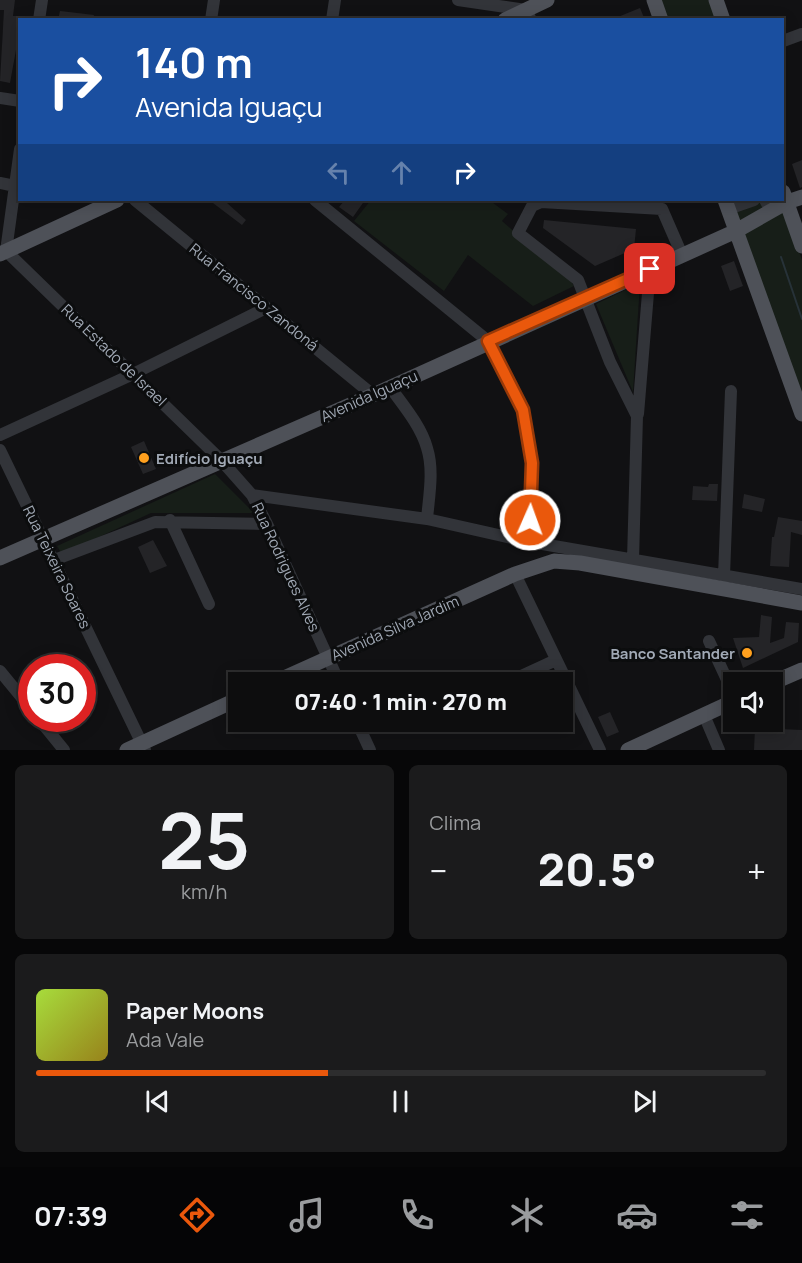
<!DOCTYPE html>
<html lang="pt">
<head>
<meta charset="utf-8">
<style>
	body { margin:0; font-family:Manrope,sans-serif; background:#1b1b1c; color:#f1f3f6; height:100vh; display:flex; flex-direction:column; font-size:22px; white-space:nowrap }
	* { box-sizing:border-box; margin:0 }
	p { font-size:20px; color:#9a9c9e }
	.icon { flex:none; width:33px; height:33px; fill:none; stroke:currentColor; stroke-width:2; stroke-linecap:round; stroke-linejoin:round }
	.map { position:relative; height:750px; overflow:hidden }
	.side { display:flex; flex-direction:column; gap:15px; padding:15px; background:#070708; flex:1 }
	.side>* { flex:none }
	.guide { position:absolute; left:18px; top:18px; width:766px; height:183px; border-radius:0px; box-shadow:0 3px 15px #0003,0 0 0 2px #2d2d2e; background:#1a4fa0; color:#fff; overflow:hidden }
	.controls { position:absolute; left:723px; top:672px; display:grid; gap:12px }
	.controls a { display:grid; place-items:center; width:60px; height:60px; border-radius:0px; background:#0d0d0e; box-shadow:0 3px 15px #0003,0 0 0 2px #2d2d2e; font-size:30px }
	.speed { position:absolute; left:18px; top:654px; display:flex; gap:12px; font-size:30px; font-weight:700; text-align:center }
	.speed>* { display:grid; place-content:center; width:78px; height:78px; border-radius:50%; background:#0d0d0e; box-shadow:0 3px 15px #0003,0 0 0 2px #2d2d2e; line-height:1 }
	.speed .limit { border:9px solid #d22; background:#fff; color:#111 }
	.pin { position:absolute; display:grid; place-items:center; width:51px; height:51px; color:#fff; margin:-26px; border-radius:12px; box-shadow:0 3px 9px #0006 }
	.me { position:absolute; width:66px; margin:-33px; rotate:2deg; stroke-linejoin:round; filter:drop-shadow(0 0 4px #0008) }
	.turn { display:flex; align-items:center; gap:21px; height:126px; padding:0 18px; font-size:27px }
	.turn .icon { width:78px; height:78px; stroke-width:2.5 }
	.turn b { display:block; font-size:42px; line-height:51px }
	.lanes { display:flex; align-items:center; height:57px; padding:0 18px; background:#0003; justify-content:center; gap:30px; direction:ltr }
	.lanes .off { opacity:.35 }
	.big { font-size:45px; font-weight:800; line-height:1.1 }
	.side .card { flex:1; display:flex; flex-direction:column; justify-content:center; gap:9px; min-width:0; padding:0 21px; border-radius:9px; background:#1b1b1c }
	.side .dial { align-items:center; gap:0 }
	.dial b { font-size:78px; line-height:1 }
	.song { display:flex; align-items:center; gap:18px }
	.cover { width:72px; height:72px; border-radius:9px; background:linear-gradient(135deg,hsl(80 70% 55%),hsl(50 70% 35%)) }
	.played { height:6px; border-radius:3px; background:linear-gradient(90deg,#ea580c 40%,#2d2d2e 40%) }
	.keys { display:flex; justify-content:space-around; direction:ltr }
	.heat { display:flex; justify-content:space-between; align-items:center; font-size:33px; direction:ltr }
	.side .tiles { flex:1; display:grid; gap:15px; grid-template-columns:1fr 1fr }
	.card:last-child { grid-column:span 2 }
	.trip { position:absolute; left:228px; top:672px; width:345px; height:60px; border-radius:0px; background:#0d0d0e; box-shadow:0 3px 15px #0003,0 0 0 2px #2d2d2e; font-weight:800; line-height:60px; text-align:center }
	.menu { display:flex; height:96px; justify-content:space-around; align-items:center; background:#050506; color:#9a9c9e }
	.menu .icon { width:42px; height:42px }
	.menu .on { color:#ea580c }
	.menu b { font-size:27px; color:#f1f3f6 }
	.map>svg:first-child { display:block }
	.green { fill:#171e18 }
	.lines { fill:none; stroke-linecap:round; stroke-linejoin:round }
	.stream { stroke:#273238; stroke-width:2 }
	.building { fill:#242427 }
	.minor { stroke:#323439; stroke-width:12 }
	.major { stroke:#4e5158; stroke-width:15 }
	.route-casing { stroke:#983908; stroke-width:15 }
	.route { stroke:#ea580c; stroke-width:10 }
	.poi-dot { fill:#ffa01e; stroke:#0c0d0e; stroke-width:2 }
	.labels { text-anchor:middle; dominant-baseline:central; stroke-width:6; stroke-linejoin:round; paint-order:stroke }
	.street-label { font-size:15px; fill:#a1a9b5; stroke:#0c0d0e }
	.poi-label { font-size:15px; font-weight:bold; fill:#a1a9b5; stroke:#0c0d0e; text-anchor:start }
</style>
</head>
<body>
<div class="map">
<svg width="802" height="750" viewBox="0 0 802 750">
	<rect width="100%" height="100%" fill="#111113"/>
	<path class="green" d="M 658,0 L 713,0 L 719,19 L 664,19 Z
		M 371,200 L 489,200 L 508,214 L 502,221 L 570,280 L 574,286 L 533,306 L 468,255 L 444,291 L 354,221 Z
		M 725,200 L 782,200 L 802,260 L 802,407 Z
		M 640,283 L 633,392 L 596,304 Z
		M 215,474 L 254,513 L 151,513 L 62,554 L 57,546 Z"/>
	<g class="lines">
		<path class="stream" d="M 781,257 L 802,319"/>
	</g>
	<path class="building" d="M 0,0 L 15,0 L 13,16 L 20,16 L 20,50 L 16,50 L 10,83 L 0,81 L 4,10 L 0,10 Z
		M 640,8 L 645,20 L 613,20 L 613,19 Z
		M 60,11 L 94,15 L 93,20 L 58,20 Z
		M 802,160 L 802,187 L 800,188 L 792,164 Z
		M 209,200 L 229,200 L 227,203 L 246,220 L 242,225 Z
		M 345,200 L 365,200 L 353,217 L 339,207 Z
		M 544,220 L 636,229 L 634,249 L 595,266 L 543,228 Z
		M 734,261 L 743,286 L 730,291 L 721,266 Z
		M 144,441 L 156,469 L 143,474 L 131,447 Z
		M 709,484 L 718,484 L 717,501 L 692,500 L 693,486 L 708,487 Z
		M 744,494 L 765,499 L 762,512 L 742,508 Z
		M 778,517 L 802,521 L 802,535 L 791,532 L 789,567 L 770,566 L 772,537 L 774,537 Z
		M 153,540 L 167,566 L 150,573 L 138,547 Z
		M 761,615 L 772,617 L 770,643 L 784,638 L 786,622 L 799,623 L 798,642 L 743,668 L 733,638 L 759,637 Z
		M 610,712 L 619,732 L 607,737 L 598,717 Z
		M 755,728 L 802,730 L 802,750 L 754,750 Z"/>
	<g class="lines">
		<path class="minor" d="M 458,0 L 526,10 L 531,20
			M 39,20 L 42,0
			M 211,20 L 214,0
			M 332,20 L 335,0
			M 783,41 L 802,34
			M 0,98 L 20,101
			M 20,149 L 6,251 L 221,460 L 252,495 L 267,524 L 339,682
			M 0,183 L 15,186
			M 135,200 L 373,395
			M 315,200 L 488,341 L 523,410 L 532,463 L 530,520 L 525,541
			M 765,200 L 771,211
			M 728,209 L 754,200
			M 390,387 C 403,405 421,426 427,448 C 434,470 429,496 427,519
			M 638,414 L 650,269
			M 0,435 L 133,374 L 266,308
			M 0,450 L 145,750
			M 252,495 L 427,519 L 525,541 L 802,589
			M 170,520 L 209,604
			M 54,560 L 155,522 L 267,524
			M 633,560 L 637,416 L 610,362 L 578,280 L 518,233 L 532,206 L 541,202 L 662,209 L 682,255
			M 515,574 L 600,750
			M 724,576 L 731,391
			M 709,641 L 734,695
			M 0,671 L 32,710
			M 517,678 L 556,660
			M 704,715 L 719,750
			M 38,718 L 64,750
			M 357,722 L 370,750"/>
		<path class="major" d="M 654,0 L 661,20
			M 716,0 L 723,20
			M 505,20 L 547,0
			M 783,192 L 802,246
			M 725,200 L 802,414
			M 0,254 L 117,200
			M 0,558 L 382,391 L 736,231 L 787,202 L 802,197
			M 275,682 L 515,574 L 554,561 L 580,563 L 802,603
			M 772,683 L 802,670
			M 127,750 L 238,699
			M 628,750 L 734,701"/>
	</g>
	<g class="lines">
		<defs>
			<path id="route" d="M 530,520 L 532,463 L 523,410 L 488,341 L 650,269"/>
		</defs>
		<use href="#route" class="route-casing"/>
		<use href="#route" class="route"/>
	</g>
	<g class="poi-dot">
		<circle cx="144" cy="458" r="6"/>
		<circle cx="747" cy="653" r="6"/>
	</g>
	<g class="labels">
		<g class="street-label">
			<text transform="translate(254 297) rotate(39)">Rua Francisco Zandoná</text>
			<text transform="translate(114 355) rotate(44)">Rua Estado de Israel</text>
			<text transform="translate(369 396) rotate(-24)">Avenida Iguaçu</text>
			<text transform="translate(57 567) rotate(64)">Rua Teixeira Soares</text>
			<text transform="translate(286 567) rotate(65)">Rua Rodrigues Alves</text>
			<text transform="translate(395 628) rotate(-24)">Avenida Silva Jardim</text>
		</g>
		<g class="poi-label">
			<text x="156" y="458">Edifício Iguaçu</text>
			<text x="735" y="653" text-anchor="end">Banco Santander</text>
		</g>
	</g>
</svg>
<div class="controls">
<a><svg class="icon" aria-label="sound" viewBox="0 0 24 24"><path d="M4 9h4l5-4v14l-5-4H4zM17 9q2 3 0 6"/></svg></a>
</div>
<div class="speed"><div class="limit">30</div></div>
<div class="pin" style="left:650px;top:269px;background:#d93025"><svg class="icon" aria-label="arrive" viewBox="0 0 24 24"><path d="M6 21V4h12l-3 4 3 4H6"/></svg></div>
<svg class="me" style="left:530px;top:520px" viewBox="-20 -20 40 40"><circle r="17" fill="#ea580c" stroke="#fff" stroke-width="3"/><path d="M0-11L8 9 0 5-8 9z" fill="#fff"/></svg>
<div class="trip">07:40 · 1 min · 270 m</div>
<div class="guide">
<div class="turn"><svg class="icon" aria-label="right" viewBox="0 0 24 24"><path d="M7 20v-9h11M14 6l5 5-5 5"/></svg><div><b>140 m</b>Avenida Iguaçu</div></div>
<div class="lanes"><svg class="icon off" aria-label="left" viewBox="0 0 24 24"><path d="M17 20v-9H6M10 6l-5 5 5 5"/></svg><svg class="icon off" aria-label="ahead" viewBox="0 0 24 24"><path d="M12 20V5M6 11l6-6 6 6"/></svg><svg class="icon" aria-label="right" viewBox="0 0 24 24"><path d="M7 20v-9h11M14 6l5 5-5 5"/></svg></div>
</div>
</div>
<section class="side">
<div class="tiles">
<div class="card dial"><b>25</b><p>km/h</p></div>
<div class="card"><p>Clima</p>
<div class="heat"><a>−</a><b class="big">20.5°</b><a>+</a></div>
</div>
<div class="card">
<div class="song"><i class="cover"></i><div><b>Paper Moons</b><p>Ada Vale</p></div></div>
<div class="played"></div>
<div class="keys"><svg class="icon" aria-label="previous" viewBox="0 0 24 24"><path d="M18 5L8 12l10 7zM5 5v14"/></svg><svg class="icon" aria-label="pause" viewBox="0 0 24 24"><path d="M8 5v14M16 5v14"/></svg><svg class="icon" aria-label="next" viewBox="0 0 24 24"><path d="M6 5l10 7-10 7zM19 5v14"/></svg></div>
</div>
</div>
</section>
<nav class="menu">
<b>07:39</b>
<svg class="icon on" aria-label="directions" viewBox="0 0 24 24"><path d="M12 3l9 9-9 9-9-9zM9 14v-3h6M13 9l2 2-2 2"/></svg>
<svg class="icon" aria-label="music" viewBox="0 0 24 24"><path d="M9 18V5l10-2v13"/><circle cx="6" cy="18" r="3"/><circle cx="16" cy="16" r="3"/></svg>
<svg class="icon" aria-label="phone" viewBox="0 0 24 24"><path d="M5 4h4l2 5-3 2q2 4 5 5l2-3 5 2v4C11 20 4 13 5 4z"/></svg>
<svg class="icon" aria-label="climate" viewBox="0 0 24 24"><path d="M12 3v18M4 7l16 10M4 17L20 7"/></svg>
<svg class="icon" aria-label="car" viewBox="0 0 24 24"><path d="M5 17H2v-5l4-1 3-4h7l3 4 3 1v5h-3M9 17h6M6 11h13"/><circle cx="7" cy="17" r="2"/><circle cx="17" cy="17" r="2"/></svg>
<svg class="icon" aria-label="filters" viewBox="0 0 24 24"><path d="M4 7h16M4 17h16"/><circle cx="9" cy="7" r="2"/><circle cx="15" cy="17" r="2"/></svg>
</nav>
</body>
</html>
